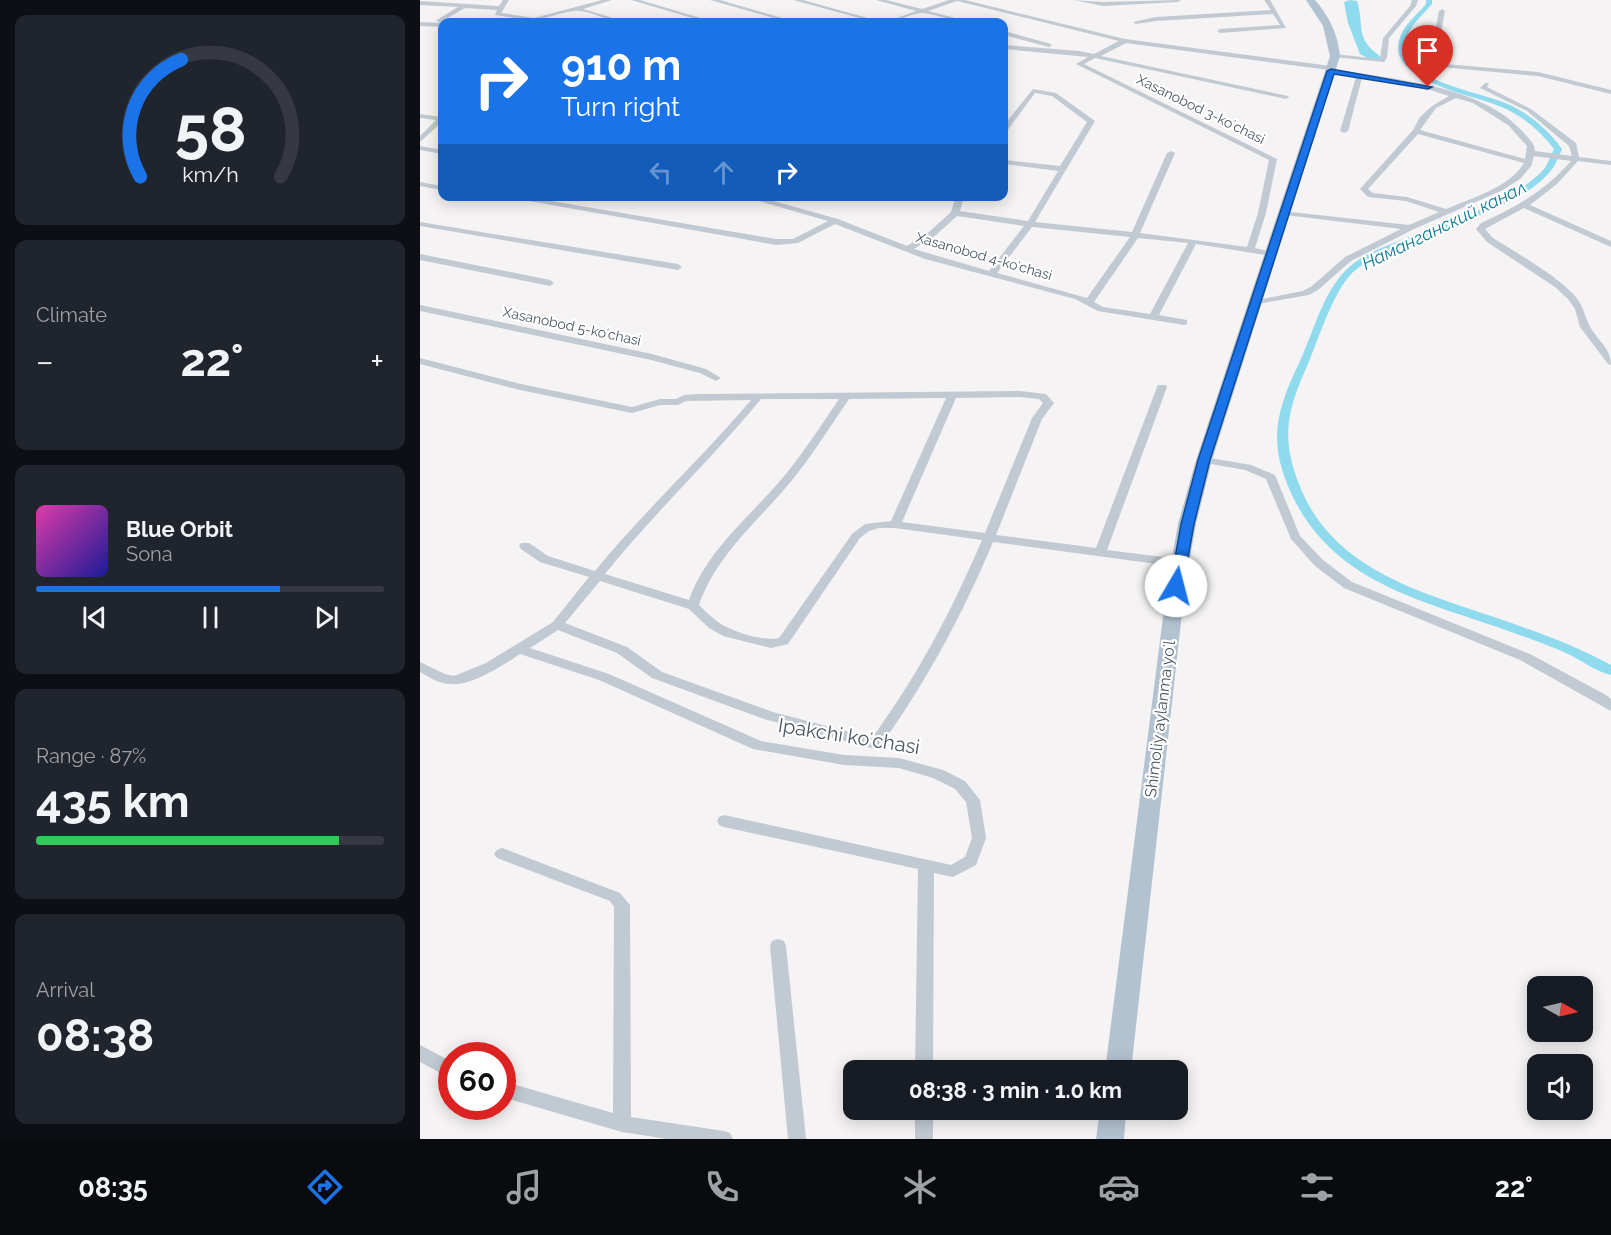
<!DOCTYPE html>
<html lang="en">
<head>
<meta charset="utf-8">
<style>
	body { margin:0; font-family:Raleway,sans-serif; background:#20242c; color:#f1f3f6; height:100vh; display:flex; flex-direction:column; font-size:22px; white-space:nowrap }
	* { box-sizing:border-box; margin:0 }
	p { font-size:20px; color:#9ea1a6 }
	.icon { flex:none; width:33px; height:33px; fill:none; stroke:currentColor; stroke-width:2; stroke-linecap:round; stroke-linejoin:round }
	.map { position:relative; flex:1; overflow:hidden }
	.sheet { display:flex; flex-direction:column; gap:15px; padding:15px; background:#0d0f14; width:420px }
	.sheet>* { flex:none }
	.banner { position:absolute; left:18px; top:18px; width:570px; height:183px; border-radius:12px; box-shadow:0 3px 15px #0003; background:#1a73e8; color:#fff; overflow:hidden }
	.needle { width:39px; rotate:98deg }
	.fabs { position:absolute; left:1107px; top:976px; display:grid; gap:12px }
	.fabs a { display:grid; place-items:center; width:66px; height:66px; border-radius:12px; background:#171b24; box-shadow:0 3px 15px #0003; font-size:30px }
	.speed { position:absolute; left:18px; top:1042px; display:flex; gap:12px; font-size:30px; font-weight:700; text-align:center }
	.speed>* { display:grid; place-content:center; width:78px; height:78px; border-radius:50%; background:#171b24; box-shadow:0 3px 15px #0003; line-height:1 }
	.speed .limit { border:9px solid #d22; background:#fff; color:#111 }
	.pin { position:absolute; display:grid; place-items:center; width:51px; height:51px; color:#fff; margin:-62px -26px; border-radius:50% 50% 50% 0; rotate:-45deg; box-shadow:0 0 6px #0007 }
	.pin .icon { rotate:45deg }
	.me { position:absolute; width:66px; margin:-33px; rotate:8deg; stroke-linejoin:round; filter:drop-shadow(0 0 4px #0008) }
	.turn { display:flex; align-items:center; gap:21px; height:126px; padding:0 24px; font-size:27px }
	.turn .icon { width:78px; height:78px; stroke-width:2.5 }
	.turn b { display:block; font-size:42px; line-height:51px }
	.lanes { display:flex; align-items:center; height:57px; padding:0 24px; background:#0003; justify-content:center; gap:30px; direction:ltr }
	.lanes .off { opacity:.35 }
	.big { font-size:45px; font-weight:700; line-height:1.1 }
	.sheet .widget { flex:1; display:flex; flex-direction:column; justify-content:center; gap:9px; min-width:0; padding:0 21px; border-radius:12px; background:#20242c }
	.sheet .dial { align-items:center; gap:0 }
	.dial svg { height:156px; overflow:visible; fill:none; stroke:#363941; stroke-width:7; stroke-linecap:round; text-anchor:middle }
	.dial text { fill:#f1f3f6; stroke:none }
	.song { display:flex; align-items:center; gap:18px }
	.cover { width:72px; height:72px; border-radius:9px; background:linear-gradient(135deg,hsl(320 70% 55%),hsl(240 70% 35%)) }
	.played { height:6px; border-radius:3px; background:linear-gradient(90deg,#1a73e8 70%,#363941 70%) }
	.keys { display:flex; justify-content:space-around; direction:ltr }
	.heat { display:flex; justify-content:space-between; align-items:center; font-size:33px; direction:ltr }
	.charge { height:9px; border-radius:4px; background:linear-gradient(90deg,#34c759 87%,#363941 0) }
	.trip { position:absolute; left:423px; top:1060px; width:345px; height:60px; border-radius:12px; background:#171b24; box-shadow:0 3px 15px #0003; font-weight:700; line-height:60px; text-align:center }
	.tab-bar { display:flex; height:96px; justify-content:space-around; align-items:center; background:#090b0e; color:#9ea1a6 }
	.tab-bar .icon { width:42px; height:42px }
	.tab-bar .current { color:#1a73e8 }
	.tab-bar b { font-size:27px; color:#f1f3f6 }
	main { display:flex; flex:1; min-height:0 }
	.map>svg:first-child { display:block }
	.water { fill:#90daee }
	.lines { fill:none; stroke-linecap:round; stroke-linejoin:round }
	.canal { fill:#90daee; fill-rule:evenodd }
	.street { fill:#c1cad2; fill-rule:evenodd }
	.primary { fill:#b3c2d1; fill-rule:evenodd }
	.route { fill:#1a73e8; stroke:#114b97; stroke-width:1.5 }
	.labels { text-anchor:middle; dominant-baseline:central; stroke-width:4.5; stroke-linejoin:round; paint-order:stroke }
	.far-street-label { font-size:14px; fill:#4a5661; stroke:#fff }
	.street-label { font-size:16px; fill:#4a5661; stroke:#fff }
	.water-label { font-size:18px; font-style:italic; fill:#0c7c9b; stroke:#fff }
	.near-street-label { font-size:20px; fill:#4a5661; stroke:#fff }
</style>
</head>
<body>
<main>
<section class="sheet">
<div class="widget dial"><svg viewBox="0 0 100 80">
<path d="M14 69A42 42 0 1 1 86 69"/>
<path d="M14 69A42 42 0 0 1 35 9" stroke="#1a73e8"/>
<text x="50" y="56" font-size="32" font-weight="700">58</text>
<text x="50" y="72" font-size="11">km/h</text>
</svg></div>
<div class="widget"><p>Climate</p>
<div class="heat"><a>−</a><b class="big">22°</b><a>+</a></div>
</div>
<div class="widget">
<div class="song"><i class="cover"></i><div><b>Blue Orbit</b><p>Sona</p></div></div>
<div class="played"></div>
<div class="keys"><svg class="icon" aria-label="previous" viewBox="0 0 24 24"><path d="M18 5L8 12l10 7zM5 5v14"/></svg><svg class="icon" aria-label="pause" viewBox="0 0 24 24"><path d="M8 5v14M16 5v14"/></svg><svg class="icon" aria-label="next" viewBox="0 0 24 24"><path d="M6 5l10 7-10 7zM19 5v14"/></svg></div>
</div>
<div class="widget"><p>Range · 87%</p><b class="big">435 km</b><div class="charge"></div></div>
<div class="widget"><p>Arrival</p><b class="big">08:38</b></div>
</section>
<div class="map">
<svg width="1191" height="1139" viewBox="0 0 1191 1139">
	<rect width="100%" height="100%" fill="#f5f3f3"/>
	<path class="water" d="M 930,0 L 937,1 C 945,26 934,38 960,56 L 960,59 L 949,59 L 940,54 L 928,23 L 924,2 Z"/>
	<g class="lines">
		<path class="canal" d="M 1006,0 L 1012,0 L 1012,4 C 1002,16 986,29 985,45 C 982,82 1064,92 1090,105 C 1111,115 1128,130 1142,149 C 1139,156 1136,164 1132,169 C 1103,209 1007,232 962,254 C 952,259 941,265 932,273 C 911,295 898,342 885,371 C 866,413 862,441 879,484 C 911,568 997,591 1074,617 C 1114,631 1154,645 1191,665 L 1191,675 C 1177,672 1164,662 1150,655 C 1131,646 1111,639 1091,632 C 1006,601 915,585 872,495 C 847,442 856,411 880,361 C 895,329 904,286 934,263 C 946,254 961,248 974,243 C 1021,223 1089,207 1124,169 C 1128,164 1131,155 1134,149 C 1121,132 1104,117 1084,108 C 1058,95 969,83 979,41 C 982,26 997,15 1006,4 Z"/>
		<path class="street" d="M 83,0 L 89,0 L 81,13 L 114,18 L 182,0 L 192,0 L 163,9 L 206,22 C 189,24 171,9 154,11 C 136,13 120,22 102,22 L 107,20 L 75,15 L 77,10 L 45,8 L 19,23 L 17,20 L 38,7 L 0,5 L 0,1 L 79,6 Z
			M 211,0 L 220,0 L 294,22 L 286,22 Z
			M 290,0 L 300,0 L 376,22 L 368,22 Z
			M 373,0 L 383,0 L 462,22 L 454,22 Z
			M 456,0 L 466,0 L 502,9 L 529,0 L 545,0 L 705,39 L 911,66 L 914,68 L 913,69 C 971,79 1062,85 1103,132 C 1108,138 1115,143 1115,151 L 1152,156 L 1149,146 L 1107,111 L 1060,88 L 1065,83 L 1069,83 L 1067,87 L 1111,109 L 1156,143 L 1159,157 L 1191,161 L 1191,165 L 1158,161 L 1137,184 L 1110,205 L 1191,241 L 1191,247 L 1104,208 L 1065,229 L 1073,238 C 1098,254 1137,275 1156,297 C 1165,309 1165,319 1172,330 C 1180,342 1191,350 1191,365 L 1188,364 L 1160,327 L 1155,309 L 1148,299 L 1135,287 L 1067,242 L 1056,229 L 1061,223 C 1097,206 1124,192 1151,161 L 1114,156 L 1111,166 L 1100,179 L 1083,190 L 994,229 L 931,261 L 898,290 L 889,295 L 832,305 L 832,301 L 883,291 L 892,286 L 925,257 L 981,229 L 865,215 L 862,215 L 862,211 L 989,225 L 1019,212 L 986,201 L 948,197 L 940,189 L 993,130 L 1000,117 L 1012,106 L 1029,96 L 1007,89 L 942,78 L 928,131 L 924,133 L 920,131 L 936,77 L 909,72 L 909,70 L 706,43 L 681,56 L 868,96 L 869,97 L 866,99 L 675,58 L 664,64 L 857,159 L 846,213 L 835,248 L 856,253 L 852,256 L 776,244 L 739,315 L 767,320 L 767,324 L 764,325 L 678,311 L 655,299 L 505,259 L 415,224 L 378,243 L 356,245 L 81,196 L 102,196 L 356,239 L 373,239 L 408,221 L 321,196 L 336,196 L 418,219 L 487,246 L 510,231 L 531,212 L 536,196 L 544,196 L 540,211 L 608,221 L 638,171 L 584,164 L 584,160 L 640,166 L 667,122 L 632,96 L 615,93 L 587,131 L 584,131 L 584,125 L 613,89 L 636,93 L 675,121 L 615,222 L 712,232 L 747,153 L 751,151 L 755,153 L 720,233 L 827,247 L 838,213 L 849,160 L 656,64 L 668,57 L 584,49 L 584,45 L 659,51 L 674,54 L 699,41 L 537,1 L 508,11 L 547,21 L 548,22 C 533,22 519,15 504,13 C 492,12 479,22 466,22 L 496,11 ZM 1036,98 L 1053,103 L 1088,125 L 1107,146 L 1105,159 L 1000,130 L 1016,108 ZM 998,134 L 1104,163 C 1089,188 1051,198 1026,209 L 987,197 L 953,193 L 948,189 ZM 537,216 L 604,226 L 569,271 L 494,249 L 516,235 ZM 612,227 L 710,237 L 667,298 L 577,273 ZM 718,238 L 768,243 L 730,314 L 683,307 L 674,302 Z
			M 654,0 L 683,2 L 761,0 L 758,2 L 683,6 Z
			M 844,0 L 850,0 L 866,28 L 800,33 L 797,31 L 800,29 L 860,25 L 853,14 L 736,21 L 716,24 L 713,22 L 736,17 L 851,10 Z
			M 992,0 L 998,0 L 996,6 L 969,38 L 967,58 L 964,62 L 913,57 L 912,56 L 915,54 L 960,59 L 963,38 L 990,6 Z
			M 1022,9 L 1025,11 L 1017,53 L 1025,64 L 1118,72 L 1191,90 L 1191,94 L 1118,76 L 1021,67 L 1011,53 L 1019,11 Z
			M 0,22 L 22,23 L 22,27 L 0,26 Z
			M 584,31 L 631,44 L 632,45 L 629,47 L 584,35 Z
			M 0,114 L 22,117 L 22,122 L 0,142 L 0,136 L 16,120 L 0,118 Z
			M 0,146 L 22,150 L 22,154 L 0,150 Z
			M 0,182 L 22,186 L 22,190 L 0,186 Z
			M 0,222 L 258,264 L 262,267 L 258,270 L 0,226 Z
			M 0,254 L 130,280 L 134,283 L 130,286 L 0,260 Z
			M 0,305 L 232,354 L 286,369 L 301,378 L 296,381 L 280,373 L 231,360 L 0,311 Z
			M 0,358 L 101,384 L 212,407 L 240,399 L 256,399 L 264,395 L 280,394 L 600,391 L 626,394 L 634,403 L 622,419 L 576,535 L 676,548 L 737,387 L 738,385 L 746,385 L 747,387 L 687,550 L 759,559 L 763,560 L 765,563 L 763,566 L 759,567 L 573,542 C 542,616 506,682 460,747 L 455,749 L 344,719 L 232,678 L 197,653 L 138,630 L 110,648 L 189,674 L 341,741 L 424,755 L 479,758 L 523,770 L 545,781 L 560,800 L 566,838 L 556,865 L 533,877 L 514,873 L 513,1071 L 495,1071 L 498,869 L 304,827 L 299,825 L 297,821 L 299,817 L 304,815 L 531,865 L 545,857 L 552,838 L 546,802 L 535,789 L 513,778 L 479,768 L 424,765 L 333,749 L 179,680 L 100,654 C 83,665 52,686 31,684 C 19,684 9,677 0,672 L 0,662 L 25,674 L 34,676 L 66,663 L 133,622 L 169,577 L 120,562 L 101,549 L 99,546 L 101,543 L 109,543 L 128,556 L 175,571 C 224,511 281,459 331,400 L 266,401 L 258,405 L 240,405 L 212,413 L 100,390 L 0,364 ZM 600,397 L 619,399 L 623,403 L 612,418 L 565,533 L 482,522 L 536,398 ZM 526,398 L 471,521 L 445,524 L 432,534 L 359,638 C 344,642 310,631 298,622 C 291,617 285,611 279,605 C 296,556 335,524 368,485 C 391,458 409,428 429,399 ZM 341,399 L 419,399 C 400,427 382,455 360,481 C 327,519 286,552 269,600 L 185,574 C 234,513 291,460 341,399 ZM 459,528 L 475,528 L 562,540 C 531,612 498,675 452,738 L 353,712 L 242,672 L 207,647 L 145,623 L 180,581 L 269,609 L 289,628 L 303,636 L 351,648 L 368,644 L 440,538 L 449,531 Z
			M 784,457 L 831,465 L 855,475 L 880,536 L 903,560 L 932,582 L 1110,654 L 1186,695 L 1191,699 L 1191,711 L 1100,660 L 924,588 L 895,566 L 871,539 L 846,479 L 825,470 L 780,462 L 779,460 L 780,458 Z
			M 82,848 L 200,893 L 210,905 L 211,1117 L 304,1131 L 310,1133 L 313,1139 L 247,1139 L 202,1132 L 82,1097 L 82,1081 L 193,1113 L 194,907 L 190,901 L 77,858 L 74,854 L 77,850 Z
			M 358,939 L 364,941 L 366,946 L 386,1139 L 368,1139 L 350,946 L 352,941 Z
			M 0,1045 L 32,1062 L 32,1079 L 0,1062 Z
			M 495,1110 L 513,1110 L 513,1139 L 495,1139 Z"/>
		<path class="primary" d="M 886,0 L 895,0 C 909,16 918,34 920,56 L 792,460 L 776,524 L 765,586 L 711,1071 L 685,1071 L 747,586 L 758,524 L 776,460 L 910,56 L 903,26 Z
			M 680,1110 L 706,1110 L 704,1139 L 676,1139 Z"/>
	</g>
	<path class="route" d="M 911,69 L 1012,87 L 1008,89 L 914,74 L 790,460 L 774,524 L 763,586 L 761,589 L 752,589 L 750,586 L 761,524 L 778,460 L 907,71 Z"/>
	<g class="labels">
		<g class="far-street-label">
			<text transform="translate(781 109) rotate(26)">Xasanobod 3-koʻchasi</text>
			<text transform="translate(564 256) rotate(16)">Xasanobod 4-koʻchasi</text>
			<text transform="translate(152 326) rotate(12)">Xasanobod 5-koʻchasi</text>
		</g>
		<g class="street-label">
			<text transform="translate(740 719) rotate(-83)">Shimoliy aylanma yoʻl</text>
		</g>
		<g class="water-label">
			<text transform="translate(1024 225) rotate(-26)">Наманганский канал</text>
		</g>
		<g class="near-street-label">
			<text transform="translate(429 736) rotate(9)">Ipakchi koʻchasi</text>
		</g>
	</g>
</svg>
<div class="fabs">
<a><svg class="needle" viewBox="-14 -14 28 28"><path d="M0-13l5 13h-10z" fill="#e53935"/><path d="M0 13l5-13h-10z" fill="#9ea1a6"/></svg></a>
<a><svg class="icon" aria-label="sound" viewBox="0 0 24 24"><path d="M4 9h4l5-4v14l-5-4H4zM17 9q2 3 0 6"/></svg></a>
</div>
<div class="speed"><div class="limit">60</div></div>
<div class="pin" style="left:1008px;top:87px;background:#d93025"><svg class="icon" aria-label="arrive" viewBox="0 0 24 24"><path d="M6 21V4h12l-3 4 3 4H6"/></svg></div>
<svg class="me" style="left:756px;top:586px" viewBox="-20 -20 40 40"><circle r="19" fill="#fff"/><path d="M0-13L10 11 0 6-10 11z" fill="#1a73e8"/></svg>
<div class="trip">08:38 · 3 min · 1.0 km</div>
<div class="banner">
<div class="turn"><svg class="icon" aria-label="right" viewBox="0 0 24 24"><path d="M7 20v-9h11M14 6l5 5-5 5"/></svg><div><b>910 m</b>Turn right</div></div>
<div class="lanes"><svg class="icon off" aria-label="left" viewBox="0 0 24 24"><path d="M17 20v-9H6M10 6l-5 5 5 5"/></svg><svg class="icon off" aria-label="ahead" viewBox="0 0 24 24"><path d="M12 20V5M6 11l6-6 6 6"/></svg><svg class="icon" aria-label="right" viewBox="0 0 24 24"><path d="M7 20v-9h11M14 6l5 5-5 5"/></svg></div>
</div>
</div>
</main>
<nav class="tab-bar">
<b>08:35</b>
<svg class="icon current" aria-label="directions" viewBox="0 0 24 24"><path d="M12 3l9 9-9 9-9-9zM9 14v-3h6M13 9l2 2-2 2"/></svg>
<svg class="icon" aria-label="music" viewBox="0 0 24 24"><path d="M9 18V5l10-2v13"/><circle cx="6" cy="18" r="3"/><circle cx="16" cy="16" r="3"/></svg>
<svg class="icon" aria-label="phone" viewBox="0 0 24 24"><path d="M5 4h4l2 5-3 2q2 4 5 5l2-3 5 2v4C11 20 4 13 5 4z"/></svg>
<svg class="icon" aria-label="climate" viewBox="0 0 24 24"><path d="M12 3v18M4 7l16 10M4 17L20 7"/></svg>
<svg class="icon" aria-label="car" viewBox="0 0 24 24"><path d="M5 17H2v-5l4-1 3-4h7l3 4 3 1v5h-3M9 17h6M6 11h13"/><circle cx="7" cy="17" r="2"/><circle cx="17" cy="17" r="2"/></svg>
<svg class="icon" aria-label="filters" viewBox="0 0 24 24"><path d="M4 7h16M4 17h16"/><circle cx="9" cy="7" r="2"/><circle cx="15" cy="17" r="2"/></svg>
<b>22°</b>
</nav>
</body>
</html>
